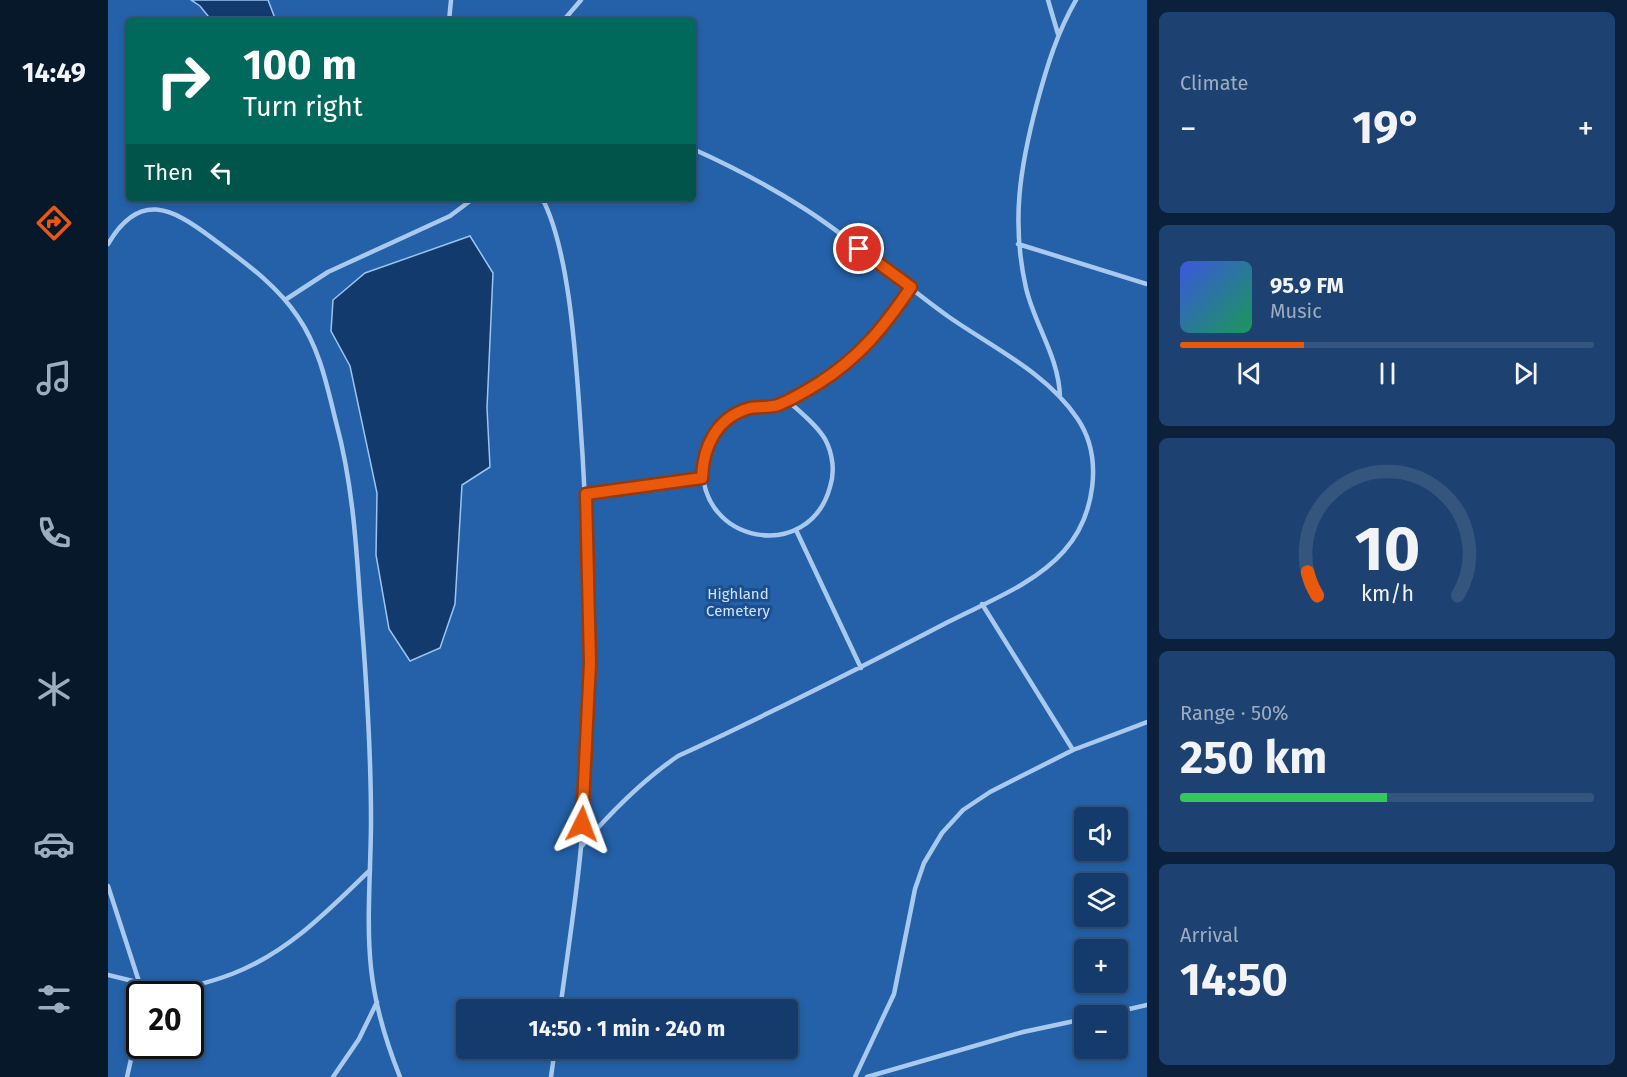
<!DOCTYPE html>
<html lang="en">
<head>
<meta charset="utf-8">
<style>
	body { margin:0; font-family:"Fira Sans",sans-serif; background:#1d4271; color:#f1f3f6; height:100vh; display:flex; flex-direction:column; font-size:22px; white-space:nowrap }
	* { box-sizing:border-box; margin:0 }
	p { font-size:20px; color:#9dadc1 }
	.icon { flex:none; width:33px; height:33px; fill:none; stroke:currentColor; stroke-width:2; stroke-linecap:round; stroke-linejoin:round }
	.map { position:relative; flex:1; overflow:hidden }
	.details { display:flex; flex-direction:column; gap:12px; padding:12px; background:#0b203b; width:480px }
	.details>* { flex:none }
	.guide { position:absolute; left:18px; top:18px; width:570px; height:183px; border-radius:6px; box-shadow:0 3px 9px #0003,0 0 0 2px #33557e; background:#00695c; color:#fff; overflow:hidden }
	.tools { position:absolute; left:966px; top:807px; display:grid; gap:12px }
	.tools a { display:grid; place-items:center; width:54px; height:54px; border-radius:6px; background:#143b6b; box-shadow:0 3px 9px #0003,0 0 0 2px #33557e; font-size:30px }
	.speed { position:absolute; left:18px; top:981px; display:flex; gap:12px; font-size:30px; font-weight:700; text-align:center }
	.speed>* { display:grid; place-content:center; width:78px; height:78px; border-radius:50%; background:#143b6b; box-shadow:0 3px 9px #0003,0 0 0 2px #33557e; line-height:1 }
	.speed .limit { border:3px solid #111; border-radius:9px; background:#fff; color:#111 }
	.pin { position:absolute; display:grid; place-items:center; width:51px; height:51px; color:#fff; margin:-26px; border:3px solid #fff; border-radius:50%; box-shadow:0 2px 6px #0007 }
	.me { position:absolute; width:66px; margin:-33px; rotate:3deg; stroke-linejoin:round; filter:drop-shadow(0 0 4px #0008) }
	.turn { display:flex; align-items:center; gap:21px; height:126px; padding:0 18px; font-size:27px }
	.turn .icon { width:78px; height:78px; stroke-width:2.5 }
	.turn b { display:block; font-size:42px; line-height:51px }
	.then { display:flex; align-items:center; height:57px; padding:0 18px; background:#0003; gap:12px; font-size:22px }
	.big { font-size:45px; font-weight:700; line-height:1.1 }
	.details .card { flex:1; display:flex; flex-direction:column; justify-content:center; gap:9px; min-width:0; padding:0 21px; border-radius:9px; background:#1d4271 }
	.details .dial { align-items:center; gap:0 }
	.dial svg { height:156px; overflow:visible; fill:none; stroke:#33557e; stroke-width:7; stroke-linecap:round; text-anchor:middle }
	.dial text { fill:#f1f3f6; stroke:none }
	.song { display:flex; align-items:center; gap:18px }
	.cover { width:72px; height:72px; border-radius:9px; background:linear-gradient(135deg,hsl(230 70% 55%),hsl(150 70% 35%)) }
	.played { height:6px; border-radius:3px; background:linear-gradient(90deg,#ea580c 30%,#33557e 30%) }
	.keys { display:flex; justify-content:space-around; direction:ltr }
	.heat { display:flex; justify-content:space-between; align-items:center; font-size:33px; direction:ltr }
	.charge { height:9px; border-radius:4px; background:linear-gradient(90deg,#34c759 50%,#33557e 0) }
	.trip { position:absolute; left:348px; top:999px; width:342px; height:60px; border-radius:6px; background:#143b6b; box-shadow:0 3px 9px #0003,0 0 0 2px #33557e; font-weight:700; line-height:60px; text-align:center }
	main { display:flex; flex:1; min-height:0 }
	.menu { display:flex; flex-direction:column; width:108px; justify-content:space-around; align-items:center; background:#08182b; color:#9dadc1 }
	.menu .icon { width:42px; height:42px }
	.menu .selected { color:#ea580c }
	.menu b { font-size:27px; color:#f1f3f6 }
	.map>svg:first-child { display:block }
	.green { fill:#2461a8; fill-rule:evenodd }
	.water { fill:#123a6d; stroke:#9cc4f0; stroke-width:1.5 }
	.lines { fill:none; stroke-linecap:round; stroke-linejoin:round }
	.service { stroke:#a9c9ee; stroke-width:4.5 }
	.route-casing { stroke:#983908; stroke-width:15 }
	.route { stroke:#ea580c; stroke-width:10 }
	.labels { text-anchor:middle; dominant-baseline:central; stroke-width:6; stroke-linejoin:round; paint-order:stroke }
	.park-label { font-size:15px; fill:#cfe3fa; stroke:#1b4f8f }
</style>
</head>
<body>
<main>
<nav class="menu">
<b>14:49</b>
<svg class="icon selected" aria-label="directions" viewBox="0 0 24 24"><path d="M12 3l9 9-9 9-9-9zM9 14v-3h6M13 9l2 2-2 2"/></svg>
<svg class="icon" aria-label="music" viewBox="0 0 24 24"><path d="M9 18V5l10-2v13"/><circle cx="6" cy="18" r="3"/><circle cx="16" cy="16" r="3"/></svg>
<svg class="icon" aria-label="phone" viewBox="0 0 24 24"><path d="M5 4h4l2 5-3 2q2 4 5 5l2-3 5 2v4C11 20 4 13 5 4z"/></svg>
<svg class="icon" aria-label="climate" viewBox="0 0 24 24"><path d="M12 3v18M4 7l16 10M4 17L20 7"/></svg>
<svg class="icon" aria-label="car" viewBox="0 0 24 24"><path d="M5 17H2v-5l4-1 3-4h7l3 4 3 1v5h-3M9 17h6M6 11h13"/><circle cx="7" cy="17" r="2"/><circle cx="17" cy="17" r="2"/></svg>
<svg class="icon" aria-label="filters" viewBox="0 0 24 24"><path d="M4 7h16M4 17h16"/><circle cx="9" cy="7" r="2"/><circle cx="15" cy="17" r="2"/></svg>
</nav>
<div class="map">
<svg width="1039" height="1077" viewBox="0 0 1039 1077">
	<rect width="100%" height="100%" fill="#1b4f8f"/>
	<path class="green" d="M 0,0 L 1039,0 L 1039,1077 L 0,1077 ZM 21,21 L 585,21 L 585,198 L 21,198 ZM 976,818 L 1010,818 L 1010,850 L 976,850 ZM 976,884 L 1010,884 L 1010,916 L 976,916 ZM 976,950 L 1010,950 L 1010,982 L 976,982 ZM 32,994 L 82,994 L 82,1046 L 32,1046 ZM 358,1010 L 680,1010 L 680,1048 L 358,1048 ZM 976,1016 L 1010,1016 L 1010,1048 L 976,1048 Z"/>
	<path class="water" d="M 83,0 L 160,0 L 168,21 L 104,21 L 92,6 Z
		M 362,236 L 385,273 L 379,408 L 382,467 L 354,485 L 347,604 L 332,648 L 302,661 L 281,629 L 268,555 L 269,493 L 242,366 L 223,331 L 225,300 L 257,273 Z"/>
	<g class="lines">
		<path class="service" d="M 940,0 L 950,34
			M 341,21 L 343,0
			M 455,21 L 473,0
			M 434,198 C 460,247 467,347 471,403 C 482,551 486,699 473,847 C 468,901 459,956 452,1010
			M 0,244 C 31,191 63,207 104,238 C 136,262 168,284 190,317 C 212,349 219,386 228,422 C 244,481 248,540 252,600 C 258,673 263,747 263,820 C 263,869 258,920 263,968 C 267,1006 278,1042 292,1077
			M 910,244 L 1039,284
			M 177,300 L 220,272 L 342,216 L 366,198
			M 952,397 C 951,357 927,326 918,288 C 903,222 912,167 929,103 C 939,66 949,33 968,0
			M 679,400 C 692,412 708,424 717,439 C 725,454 727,472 722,487 C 701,564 590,544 595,464 C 596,438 617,415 642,408 C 650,406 660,408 669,406 C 691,399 731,370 749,355 C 772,336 787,311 803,287
			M 478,494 L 594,478
			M 688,530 L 753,668
			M 874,604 L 965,750
			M 473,847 C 502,813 532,782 570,756 C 661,714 750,669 840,622 C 879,602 927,584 956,551 C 987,516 996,457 969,418 C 939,373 884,347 841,317 C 792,282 747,241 697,209 C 661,186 623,166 585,149
			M 0,886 L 35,994
			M 0,975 L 33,983
			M 53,994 C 77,988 101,983 124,974 C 179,953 221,910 262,870
			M 991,1016 L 1039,1005
			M 19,1077 L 32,1019
			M 225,1077 L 251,1039 L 269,1002
			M 443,1077 L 447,1048
			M 747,1077 L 786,994 L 807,889 L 816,863 L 834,833 L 855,810 L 882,792 L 965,750 L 1039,722
			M 759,1077 L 915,1032 L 976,1019"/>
	</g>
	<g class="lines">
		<defs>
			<path id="route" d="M 474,824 L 482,663 L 478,494 L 594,478 C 595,446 609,417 642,408 C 651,406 662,408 670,405 C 683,400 698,391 711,383 C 752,357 776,327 803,287 L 751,249"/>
		</defs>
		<use href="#route" class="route-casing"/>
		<use href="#route" class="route"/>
	</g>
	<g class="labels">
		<g class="park-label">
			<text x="630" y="594">Highland<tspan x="630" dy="17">Cemetery</tspan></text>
		</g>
	</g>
</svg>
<div class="tools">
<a><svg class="icon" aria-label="sound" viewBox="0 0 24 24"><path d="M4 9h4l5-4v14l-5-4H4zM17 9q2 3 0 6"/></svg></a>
<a><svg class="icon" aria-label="layers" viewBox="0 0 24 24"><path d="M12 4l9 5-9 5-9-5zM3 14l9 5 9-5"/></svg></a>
<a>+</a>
<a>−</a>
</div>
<div class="speed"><div class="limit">20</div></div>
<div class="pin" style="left:751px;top:249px;background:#d93025"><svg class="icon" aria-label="arrive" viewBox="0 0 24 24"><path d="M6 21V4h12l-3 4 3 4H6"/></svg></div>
<svg class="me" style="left:474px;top:824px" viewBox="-20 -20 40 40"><path d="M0-17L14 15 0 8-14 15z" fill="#ea580c" stroke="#fff" stroke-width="4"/></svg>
<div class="trip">14:50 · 1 min · 240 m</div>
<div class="guide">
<div class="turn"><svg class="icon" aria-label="right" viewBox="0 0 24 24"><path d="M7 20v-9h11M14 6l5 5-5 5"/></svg><div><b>100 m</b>Turn right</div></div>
<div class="then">Then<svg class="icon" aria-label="left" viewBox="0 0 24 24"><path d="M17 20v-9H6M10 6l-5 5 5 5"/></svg></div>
</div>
</div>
<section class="details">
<div class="card"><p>Climate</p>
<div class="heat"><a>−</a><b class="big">19°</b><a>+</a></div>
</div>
<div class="card">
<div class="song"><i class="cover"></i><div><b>95.9 FM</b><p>Music</p></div></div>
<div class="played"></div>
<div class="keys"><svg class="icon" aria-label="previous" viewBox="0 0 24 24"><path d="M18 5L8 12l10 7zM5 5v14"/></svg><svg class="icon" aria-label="pause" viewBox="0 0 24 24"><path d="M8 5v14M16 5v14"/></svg><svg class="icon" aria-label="next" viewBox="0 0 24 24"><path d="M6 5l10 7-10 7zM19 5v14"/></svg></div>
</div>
<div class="card dial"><svg viewBox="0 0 100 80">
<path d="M14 69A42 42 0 1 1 86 69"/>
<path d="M14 69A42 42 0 0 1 9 57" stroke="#ea580c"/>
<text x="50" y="56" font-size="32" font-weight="700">10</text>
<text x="50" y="72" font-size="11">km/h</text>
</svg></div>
<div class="card"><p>Range · 50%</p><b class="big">250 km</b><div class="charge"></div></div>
<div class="card"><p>Arrival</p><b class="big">14:50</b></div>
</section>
</main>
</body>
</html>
